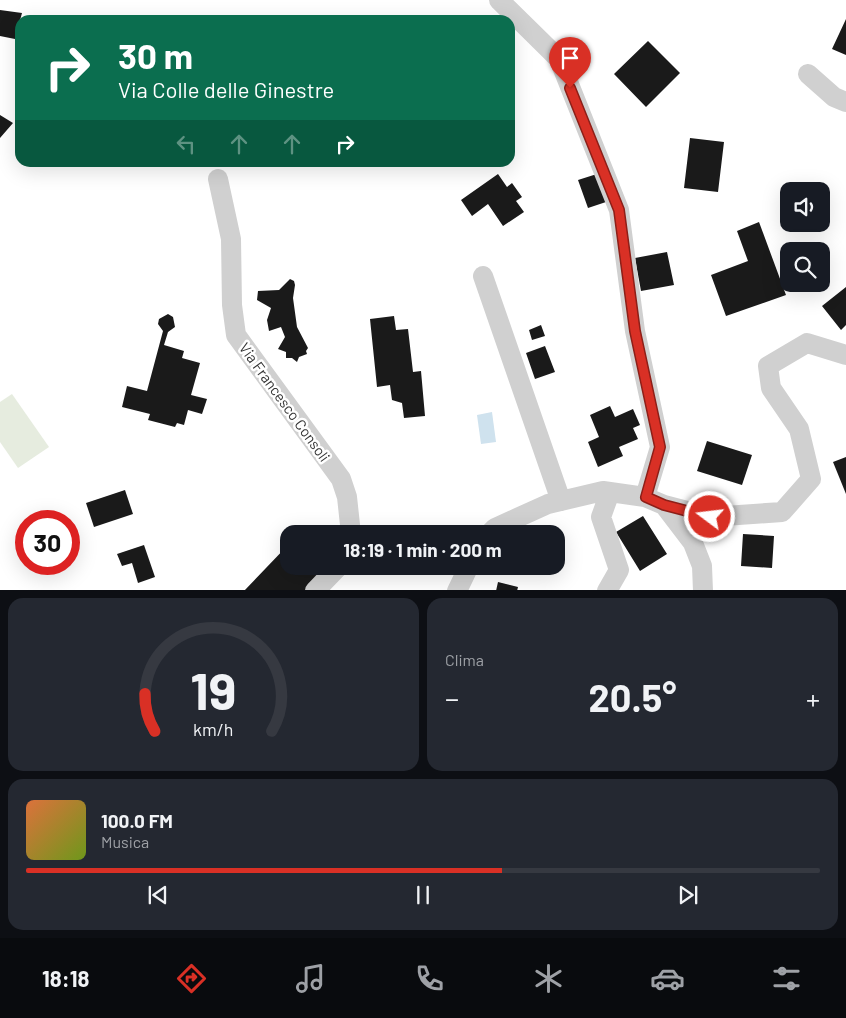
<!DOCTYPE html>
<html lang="it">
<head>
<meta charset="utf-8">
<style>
	body { margin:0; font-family:Barlow,sans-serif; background:#242831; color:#f1f3f6; height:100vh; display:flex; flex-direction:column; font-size:19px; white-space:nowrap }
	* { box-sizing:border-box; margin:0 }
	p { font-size:16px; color:#9ea1a6 }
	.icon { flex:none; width:28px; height:28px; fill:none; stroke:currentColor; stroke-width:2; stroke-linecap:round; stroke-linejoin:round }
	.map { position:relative; height:590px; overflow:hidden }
	.sheet { display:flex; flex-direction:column; gap:8px; padding:8px; background:#0d0f14; flex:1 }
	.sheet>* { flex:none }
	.hud { position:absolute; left:15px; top:15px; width:500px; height:152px; border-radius:15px; box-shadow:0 5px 20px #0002; background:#0b6e4f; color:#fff; overflow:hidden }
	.fabs { position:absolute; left:780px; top:182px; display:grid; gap:10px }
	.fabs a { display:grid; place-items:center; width:50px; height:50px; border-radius:10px; background:#171b24; box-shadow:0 5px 20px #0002; font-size:25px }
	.speed { position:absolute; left:15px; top:510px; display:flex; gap:10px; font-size:25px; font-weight:700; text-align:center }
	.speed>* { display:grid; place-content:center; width:65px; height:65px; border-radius:50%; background:#171b24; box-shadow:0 5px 20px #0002; line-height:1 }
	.speed .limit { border:8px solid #d22; background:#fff; color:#111 }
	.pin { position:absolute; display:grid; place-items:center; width:42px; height:42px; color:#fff; margin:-51px -21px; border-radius:50% 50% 50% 0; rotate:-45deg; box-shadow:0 0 5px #0007 }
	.pin .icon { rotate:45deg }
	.me { position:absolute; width:55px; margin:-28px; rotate:285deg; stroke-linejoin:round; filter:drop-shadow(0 0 4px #0008) }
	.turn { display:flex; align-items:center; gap:18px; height:105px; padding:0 20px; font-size:22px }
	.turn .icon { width:65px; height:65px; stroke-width:2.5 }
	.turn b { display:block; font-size:35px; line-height:42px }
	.lanes { display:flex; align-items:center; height:48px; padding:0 20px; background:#0003; justify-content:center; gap:25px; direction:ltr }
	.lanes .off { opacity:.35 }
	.big { font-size:38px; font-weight:700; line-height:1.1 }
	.sheet .tile { flex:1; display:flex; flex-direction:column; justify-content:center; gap:8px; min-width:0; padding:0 18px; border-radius:15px; background:#242831 }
	.sheet .dial { align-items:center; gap:0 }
	.dial svg { height:130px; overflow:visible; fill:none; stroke:#363941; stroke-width:7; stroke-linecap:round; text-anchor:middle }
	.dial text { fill:#f1f3f6; stroke:none }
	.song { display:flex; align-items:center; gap:15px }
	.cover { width:60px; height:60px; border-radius:8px; background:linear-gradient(135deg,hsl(20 70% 55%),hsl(80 70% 35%)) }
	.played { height:5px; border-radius:2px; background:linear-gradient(90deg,#d93025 60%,#363941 60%) }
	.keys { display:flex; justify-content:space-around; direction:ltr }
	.heat { display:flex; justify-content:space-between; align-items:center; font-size:28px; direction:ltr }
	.sheet .tiles { flex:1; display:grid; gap:8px; grid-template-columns:1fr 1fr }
	.tile:last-child { grid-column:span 2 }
	.trip { position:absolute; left:280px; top:525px; width:285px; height:50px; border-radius:15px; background:#171b24; box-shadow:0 5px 20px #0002; font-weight:700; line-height:50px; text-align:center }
	.dock { display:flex; height:80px; justify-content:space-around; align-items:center; background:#090b0e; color:#9ea1a6 }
	.dock .icon { width:35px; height:35px }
	.dock .active { color:#d93025 }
	.dock b { font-size:22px; color:#f1f3f6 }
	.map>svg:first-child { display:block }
	.green { fill:#e6ecdf }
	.water { fill:#cfe2ee }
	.building { fill:#1a1a1a }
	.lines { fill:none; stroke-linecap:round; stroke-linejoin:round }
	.minor { stroke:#d0d0d0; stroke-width:20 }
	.route-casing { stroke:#8d1f18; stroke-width:12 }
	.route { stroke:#d93025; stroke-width:9 }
	.labels { text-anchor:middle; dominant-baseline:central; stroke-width:5; stroke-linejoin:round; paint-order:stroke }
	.street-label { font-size:15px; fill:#333; stroke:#fff }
</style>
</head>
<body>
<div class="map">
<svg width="846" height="591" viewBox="0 0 846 591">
	<rect width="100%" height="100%" fill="#fff"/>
	<path class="green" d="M 12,394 L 49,447 L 18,468 L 0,442 L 0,402 Z"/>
	<path class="water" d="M 492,412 L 496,442 L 481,444 L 477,415 Z"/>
	<path class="building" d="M 0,10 L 22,13 L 15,39 L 0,36 Z
		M 846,19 L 846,55 L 832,49 Z
		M 648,41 L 680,73 L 646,107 L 614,74 Z
		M 0,115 L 13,123 L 0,138 Z
		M 690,138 L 724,142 L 718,192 L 684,188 Z
		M 600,173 L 609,201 L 588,208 L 578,180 Z
		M 498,174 L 507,187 L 512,183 L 522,197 L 516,201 L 524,212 L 503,226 L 488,204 L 472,216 L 461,200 Z
		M 759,222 L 786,295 L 726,316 L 711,275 L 748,261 L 737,231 Z
		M 667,252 L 674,285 L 641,291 L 635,258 Z
		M 290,279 L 294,281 L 295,285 L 293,298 L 297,327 L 308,348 L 306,351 L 307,354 L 299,357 L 297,362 L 292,358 L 286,358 L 286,352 L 278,349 L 285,337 L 281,327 L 269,331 L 267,320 L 271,308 L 257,300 L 258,291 L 279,290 Z
		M 846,287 L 846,325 L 841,330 L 822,306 Z
		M 168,314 L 173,317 L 175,327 L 168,332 L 164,345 L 184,351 L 182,358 L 200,363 L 191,395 L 207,399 L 202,414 L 188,410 L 184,425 L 177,423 L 175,427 L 148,420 L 150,414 L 122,407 L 127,386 L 147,391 L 163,331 L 158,324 L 159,319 Z
		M 394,316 L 396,330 L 408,329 L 413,372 L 421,371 L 425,416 L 404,418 L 402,403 L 392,400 L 390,385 L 377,387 L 370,319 Z
		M 541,325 L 545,336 L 532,340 L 529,330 Z
		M 545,346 L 555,372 L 535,379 L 526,353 Z
		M 610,406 L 615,417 L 633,409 L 640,425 L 633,428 L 638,439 L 619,447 L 623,456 L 598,467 L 588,442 L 599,437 L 590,415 Z
		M 707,441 L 752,455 L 742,485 L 697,471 Z
		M 846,457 L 846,494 L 833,462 Z
		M 125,490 L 133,514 L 94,527 L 86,503 Z
		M 643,516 L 667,554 L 640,571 L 616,532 Z
		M 743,534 L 774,536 L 772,568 L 741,566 Z
		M 289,544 L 289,566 L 310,566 L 323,578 L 311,591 L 244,591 Z
		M 144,545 L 155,577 L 138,583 L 132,563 L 122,566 L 117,554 Z
		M 498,582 L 518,587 L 517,591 L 496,591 Z"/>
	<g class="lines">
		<path class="minor" d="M 808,74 L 834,97 L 846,102
			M 218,179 L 231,239 L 232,305 L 236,335 L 341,479 L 347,497 L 351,534
			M 483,276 L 561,501
			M 645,497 L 664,505 L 710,517 L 782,512 L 811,479 L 799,429 L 771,388 L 768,366 L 807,343 L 846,355
			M 664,505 L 693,543 L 702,566 L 703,591
			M 489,534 L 495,528 L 548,504 L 603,491 L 645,497 L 660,447 L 635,331 L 619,210 L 559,59 L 499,0
			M 315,591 L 339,566
			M 457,591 L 469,566
			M 607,591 L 619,570 L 601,517 L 610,492"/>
	</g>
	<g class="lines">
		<defs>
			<path id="route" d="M 570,88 L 619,210 L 635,331 L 660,447 L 646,497 L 664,505 L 710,517"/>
		</defs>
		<use href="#route" class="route-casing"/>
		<use href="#route" class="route"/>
	</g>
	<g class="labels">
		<g class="street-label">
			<text transform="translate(285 402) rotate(54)">Via Francesco Consoli</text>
		</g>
	</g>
</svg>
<div class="fabs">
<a><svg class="icon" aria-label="sound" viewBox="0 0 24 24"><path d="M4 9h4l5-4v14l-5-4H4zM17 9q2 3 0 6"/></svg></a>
<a><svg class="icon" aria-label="search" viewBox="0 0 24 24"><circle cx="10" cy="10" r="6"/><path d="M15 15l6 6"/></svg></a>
</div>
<div class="speed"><div class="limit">30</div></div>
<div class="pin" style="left:570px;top:88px;background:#d93025"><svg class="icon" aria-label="arrive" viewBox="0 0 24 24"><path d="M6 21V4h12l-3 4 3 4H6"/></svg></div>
<svg class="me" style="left:710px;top:517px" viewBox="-20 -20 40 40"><circle r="17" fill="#d93025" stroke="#fff" stroke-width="3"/><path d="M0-11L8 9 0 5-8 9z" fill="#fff"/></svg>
<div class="trip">18:19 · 1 min · 200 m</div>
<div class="hud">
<div class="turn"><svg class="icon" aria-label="right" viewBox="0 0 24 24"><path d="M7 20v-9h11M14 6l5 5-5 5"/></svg><div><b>30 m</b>Via Colle delle Ginestre</div></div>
<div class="lanes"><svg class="icon off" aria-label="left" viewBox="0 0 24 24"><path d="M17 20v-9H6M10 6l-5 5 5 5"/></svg><svg class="icon off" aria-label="ahead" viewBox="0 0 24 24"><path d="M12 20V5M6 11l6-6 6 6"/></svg><svg class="icon off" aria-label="ahead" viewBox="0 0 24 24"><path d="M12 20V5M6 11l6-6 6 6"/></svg><svg class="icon" aria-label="right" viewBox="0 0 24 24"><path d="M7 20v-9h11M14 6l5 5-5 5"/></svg></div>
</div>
</div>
<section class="sheet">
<div class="tiles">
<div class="tile dial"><svg viewBox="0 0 100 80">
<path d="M14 69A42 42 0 1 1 86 69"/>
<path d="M14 69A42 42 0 0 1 8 46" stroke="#d93025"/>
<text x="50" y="56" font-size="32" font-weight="700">19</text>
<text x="50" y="72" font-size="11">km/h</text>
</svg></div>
<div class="tile"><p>Clima</p>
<div class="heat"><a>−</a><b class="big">20.5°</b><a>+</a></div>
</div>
<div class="tile">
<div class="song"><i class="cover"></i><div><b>100.0 FM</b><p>Musica</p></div></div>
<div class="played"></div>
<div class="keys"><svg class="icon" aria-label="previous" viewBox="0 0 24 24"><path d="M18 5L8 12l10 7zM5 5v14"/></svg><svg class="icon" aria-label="pause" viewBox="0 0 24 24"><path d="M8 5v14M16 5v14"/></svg><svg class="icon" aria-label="next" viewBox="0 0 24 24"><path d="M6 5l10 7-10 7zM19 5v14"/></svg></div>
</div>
</div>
</section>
<nav class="dock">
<b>18:18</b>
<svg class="icon active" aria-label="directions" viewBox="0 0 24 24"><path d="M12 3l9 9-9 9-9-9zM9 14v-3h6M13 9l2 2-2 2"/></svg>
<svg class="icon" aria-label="music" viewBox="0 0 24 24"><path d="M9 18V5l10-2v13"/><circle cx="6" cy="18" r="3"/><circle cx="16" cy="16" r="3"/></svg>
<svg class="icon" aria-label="phone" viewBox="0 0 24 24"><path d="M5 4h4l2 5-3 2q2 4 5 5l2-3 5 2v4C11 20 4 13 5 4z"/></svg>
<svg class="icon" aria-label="climate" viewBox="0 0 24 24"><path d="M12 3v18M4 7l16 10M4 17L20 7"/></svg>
<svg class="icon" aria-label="car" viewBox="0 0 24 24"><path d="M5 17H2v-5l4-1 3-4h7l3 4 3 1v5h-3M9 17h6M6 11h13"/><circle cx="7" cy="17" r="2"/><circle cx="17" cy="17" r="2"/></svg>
<svg class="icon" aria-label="filters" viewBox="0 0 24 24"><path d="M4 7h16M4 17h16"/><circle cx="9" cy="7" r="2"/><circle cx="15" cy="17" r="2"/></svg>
</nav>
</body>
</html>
